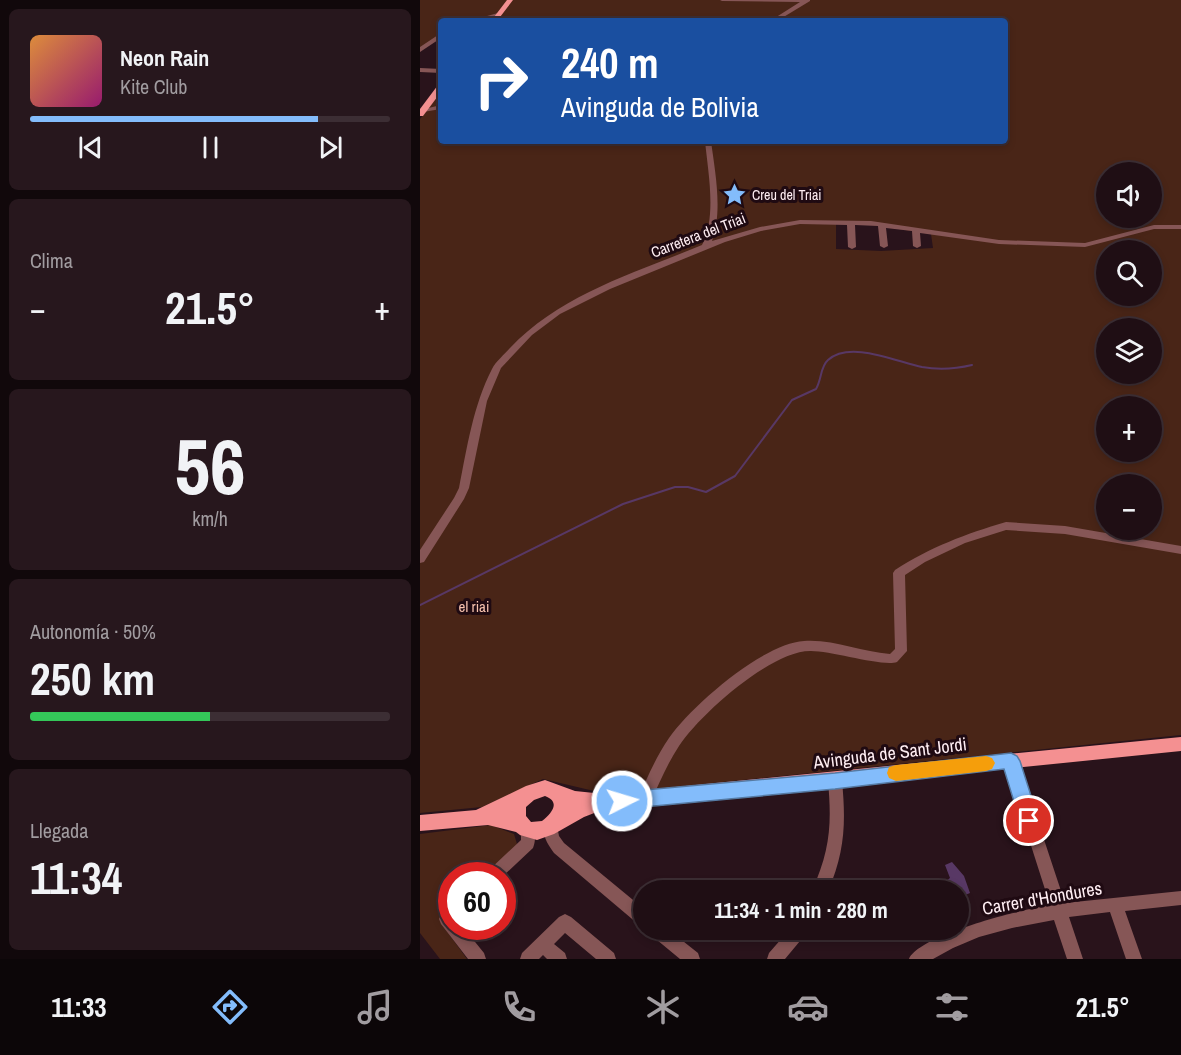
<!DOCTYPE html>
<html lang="es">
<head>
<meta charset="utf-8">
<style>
	body { margin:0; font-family:"Archivo Narrow",sans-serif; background:#27171d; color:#f1f3f6; height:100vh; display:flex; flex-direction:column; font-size:22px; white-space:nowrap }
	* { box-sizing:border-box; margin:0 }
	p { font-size:20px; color:#a19ca0 }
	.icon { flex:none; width:33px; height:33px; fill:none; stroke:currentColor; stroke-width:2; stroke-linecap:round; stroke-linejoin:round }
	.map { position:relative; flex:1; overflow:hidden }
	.drawer { display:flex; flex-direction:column; gap:9px; padding:9px; background:#11080b; width:420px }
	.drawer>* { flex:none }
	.top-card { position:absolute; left:18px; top:18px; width:570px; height:126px; border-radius:6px; box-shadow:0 3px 9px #0003,0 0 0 2px #3c2e34; background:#1a4fa0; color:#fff; overflow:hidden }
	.controls { position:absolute; left:676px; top:162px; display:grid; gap:12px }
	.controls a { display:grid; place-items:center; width:66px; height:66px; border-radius:50%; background:#1f0e14; box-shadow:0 3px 9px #0003,0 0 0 2px #3c2e34; font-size:30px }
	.speed { position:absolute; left:18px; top:862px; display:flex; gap:12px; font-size:30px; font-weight:700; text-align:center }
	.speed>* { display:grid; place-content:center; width:78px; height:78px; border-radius:50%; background:#1f0e14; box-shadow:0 3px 9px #0003,0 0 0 2px #3c2e34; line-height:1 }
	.speed .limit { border:9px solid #d22; background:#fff; color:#111 }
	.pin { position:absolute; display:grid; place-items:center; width:51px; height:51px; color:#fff; margin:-26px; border:3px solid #fff; border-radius:50%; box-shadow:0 2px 6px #0007 }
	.me { position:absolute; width:66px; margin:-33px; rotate:85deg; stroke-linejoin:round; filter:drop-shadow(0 0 4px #0008) }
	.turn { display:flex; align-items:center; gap:21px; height:126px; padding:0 24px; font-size:27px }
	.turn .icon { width:78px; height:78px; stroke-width:2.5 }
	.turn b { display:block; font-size:42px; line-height:51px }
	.big { font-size:45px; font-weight:700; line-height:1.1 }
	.drawer .widget { flex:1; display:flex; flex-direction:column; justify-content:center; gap:9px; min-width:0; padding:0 21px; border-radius:9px; background:#27171d }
	.drawer .dial { align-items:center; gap:0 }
	.dial b { font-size:78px; line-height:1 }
	.song { display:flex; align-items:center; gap:18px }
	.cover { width:72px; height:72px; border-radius:9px; background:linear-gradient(135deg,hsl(30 70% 55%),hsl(320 70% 35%)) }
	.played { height:6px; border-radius:3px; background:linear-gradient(90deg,#83bcfb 80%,#3c2e34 80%) }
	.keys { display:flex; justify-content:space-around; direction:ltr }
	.heat { display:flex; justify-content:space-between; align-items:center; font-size:33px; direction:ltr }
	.charge { height:9px; border-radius:4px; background:linear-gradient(90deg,#34c759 50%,#3c2e34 0) }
	.trip { position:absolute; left:213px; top:880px; width:336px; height:60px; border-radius:30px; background:#1f0e14; box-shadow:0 3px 9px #0003,0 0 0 2px #3c2e34; font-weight:700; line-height:60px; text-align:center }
	.menu { display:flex; height:96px; justify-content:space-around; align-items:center; background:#0c0608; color:#a19ca0 }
	.menu .icon { width:42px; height:42px }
	.menu .on { color:#83bcfb }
	.menu b { font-size:27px; color:#f1f3f6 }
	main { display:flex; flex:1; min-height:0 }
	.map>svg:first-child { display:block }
	.green { fill:#492517; fill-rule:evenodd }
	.water { fill:#583865 }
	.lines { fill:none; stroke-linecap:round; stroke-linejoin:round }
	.stream { stroke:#583865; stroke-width:2 }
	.minor { fill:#865656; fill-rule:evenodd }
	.major { fill:#f49091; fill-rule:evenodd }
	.route { fill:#83bcfb; stroke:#557aa3; stroke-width:1.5 }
	.slow { fill:#f59e0b }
	.labels { text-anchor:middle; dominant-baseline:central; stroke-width:6; stroke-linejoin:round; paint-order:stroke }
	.far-poi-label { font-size:14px; fill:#ffeef3; stroke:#1f0a12; text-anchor:start }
	.street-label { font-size:15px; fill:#ffeef3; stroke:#1f0a12 }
	.park-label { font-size:15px; fill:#f9c3af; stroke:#1f0a12 }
	.near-street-label { font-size:18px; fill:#ffeef3; stroke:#1f0a12 }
</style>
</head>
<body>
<main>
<section class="drawer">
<div class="widget">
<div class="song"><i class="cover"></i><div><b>Neon Rain</b><p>Kite Club</p></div></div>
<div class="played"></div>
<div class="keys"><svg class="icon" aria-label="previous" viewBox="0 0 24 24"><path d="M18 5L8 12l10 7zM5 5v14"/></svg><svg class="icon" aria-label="pause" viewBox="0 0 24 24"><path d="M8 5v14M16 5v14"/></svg><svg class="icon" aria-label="next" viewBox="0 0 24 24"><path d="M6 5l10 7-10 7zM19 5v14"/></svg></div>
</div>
<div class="widget"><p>Clima</p>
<div class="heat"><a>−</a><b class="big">21.5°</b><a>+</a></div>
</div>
<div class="widget dial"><b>56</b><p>km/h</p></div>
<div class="widget"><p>Autonomía · 50%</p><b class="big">250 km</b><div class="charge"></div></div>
<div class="widget"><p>Llegada</p><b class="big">11:34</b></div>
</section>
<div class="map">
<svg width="761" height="959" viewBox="0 0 761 959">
	<rect width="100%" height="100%" fill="#29131b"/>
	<path class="green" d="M 0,0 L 761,0 L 761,735 L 187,794 L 123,779 L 62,807 L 0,813 L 0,119 L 21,92 L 21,141 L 585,141 L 585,21 L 77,21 L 79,18 L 67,17 L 54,21 L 21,21 L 21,37 L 0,51 ZM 687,172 L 732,172 L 732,218 L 687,218 ZM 416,224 L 446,224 L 511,234 L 513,248 L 461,251 L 416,249 ZM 687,250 L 732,250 L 732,296 L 687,296 ZM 687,328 L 732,328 L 732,374 L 687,374 ZM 687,406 L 732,406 L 732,452 L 687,452 ZM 687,484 L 732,484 L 732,530 L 687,530 Z
		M 71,825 L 94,834 L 97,844 L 90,855 L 68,876 L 32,876 L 31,910 L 26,930 L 47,959 L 20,959 L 0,933 L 0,834 Z"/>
	<path class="water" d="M 532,862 L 544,876 L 550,893 L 543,896 L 534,885 L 529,885 L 526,881 L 530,878 L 525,865 Z"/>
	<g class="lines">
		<path class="stream" d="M 0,605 L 203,504 L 255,487 L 268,487 L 286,492 L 315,476 L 372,400 L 396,389 C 402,379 400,367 408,360 C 430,340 477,362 502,367 C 519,370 535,369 552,365"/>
		<path class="minor" d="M 300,0 L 390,0 L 390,1 L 357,21 L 350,21 L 380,2 L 302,1 Z
			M 78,13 L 80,16 L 59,21 L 49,21 Z
			M 21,33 L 21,38 L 0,52 L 0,47 Z
			M 0,68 L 21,69 L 21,73 L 0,72 Z
			M 21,105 L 21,109 L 3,112 L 0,110 Z
			M 285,141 L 291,141 C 295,172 303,211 292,241 L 340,227 L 380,220 L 451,221 L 579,240 L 665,243 L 734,225 L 761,225 L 761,229 L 734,229 L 665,247 L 579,244 L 500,233 L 501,246 L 497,248 L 493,246 L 492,231 L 466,228 L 468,246 L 464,248 L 460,246 L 458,226 L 435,225 L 436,247 L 432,249 L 428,247 L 427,225 L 380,224 L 341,231 L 305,242 L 190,289 L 140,314 L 112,335 L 81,368 L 67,401 L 49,488 L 44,499 L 4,562 L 0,563 L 0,550 L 34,498 L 39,488 C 47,448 53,406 72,369 C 76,361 84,355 90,348 C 141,294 215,273 282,245 C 297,217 288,172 285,141 Z
			M 586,522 L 645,526 L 761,546 L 761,554 L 645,534 L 586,530 L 545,543 L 505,562 L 485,575 L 487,651 L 477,662 C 463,667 412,651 391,651 C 352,650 280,714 259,746 C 247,764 239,784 230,803 L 225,805 L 220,803 L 218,799 C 227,778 236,757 249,738 C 272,705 344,643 384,641 C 414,639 441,652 470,654 L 475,649 L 473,573 L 475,570 C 511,547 545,534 586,522 Z
			M 591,755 L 596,757 L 598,761 L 645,903 L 761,891 L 761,905 L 705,911 L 722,959 L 706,959 L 690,912 L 649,917 L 663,959 L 647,959 L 634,920 L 592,928 L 559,937 L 533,948 L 513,959 L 489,959 C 499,935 603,909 630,905 L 584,761 L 586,757 Z
			M 415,775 L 420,777 L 422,781 C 426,822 425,852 408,891 L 392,891 C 410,850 412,825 408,781 L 410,777 Z
			M 131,819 L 136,821 L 139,836 L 144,843 L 224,909 L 224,926 L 218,924 L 134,853 C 127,843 120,833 126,821 Z
			M 104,821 L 109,823 C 114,832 117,838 113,848 L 82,877 L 65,876 L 68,871 L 101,840 L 101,836 L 97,828 L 99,823 Z
			M 32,908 L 32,927 L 43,927 L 64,953 L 66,959 L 48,959 L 21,924 L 19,919 L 21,914 Z
			M 145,914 L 151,917 L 194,953 L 196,959 L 176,959 L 145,933 L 134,944 L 145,953 L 147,959 L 127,959 L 123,955 L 119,959 L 100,959 L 102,953 L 139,917 Z
			M 229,930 L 249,930 L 278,953 L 280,959 L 260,959 L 231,935 Z
			M 369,930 L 387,930 L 385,935 L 365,959 L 347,959 L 349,953 Z"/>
		<path class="major" d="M 87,0 L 93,0 L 77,21 L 71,21 Z
			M 18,85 L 21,85 L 21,92 L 3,116 L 0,116 L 0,109 Z
			M 761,737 L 761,751 L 182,810 L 164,817 L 134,834 L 117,840 L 100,835 L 96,832 L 68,825 L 0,831 L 0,815 L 56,810 L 106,786 L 125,780 L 155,791 L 184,794 ZM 125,796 C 141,802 132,813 122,821 L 111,822 L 106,816 L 106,807 L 114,800 Z"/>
	</g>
	<path class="route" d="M 591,753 L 597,756 L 600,761 L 619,821 L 616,827 L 609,830 L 603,827 L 600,821 L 584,769 L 415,789 L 202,809 L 196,806 L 193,801 L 196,795 L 202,792 L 415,773 Z"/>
	<path class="slow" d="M 566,756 L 572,758 L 575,763 L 572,769 L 566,771 L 476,781 L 469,778 L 467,773 L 469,767 L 476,765 Z"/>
	<defs>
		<symbol id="sight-bare" viewBox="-9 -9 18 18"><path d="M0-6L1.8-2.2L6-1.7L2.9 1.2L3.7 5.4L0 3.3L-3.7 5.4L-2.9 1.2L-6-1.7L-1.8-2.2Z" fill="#83bcfb" stroke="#1f0a12" stroke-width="2.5" paint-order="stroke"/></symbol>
	</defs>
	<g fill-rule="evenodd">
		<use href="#sight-bare" x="298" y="178" width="33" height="33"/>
	</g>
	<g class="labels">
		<g class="far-poi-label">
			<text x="332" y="195">Creu del Triai</text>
		</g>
		<g class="street-label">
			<text transform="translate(278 235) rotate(-21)">Carretera del Triai</text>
		</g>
		<g class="park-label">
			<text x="54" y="606">el riai</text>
		</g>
		<g class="near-street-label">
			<text transform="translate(470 753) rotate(-7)">Avinguda de Sant Jordi</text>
			<text transform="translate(622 898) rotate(-10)">Carrer d'Hondures</text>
		</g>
	</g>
</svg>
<div class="controls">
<a><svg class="icon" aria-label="sound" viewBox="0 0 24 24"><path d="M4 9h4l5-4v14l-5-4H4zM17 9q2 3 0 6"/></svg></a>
<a><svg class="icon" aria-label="search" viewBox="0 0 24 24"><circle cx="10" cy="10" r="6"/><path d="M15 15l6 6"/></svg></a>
<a><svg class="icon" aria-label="layers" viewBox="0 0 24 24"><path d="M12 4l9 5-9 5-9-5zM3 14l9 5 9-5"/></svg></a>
<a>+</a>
<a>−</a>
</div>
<div class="speed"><div class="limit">60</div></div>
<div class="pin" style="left:609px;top:821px;background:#d93025"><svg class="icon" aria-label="arrive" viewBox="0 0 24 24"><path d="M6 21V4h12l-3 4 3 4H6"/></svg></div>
<svg class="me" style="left:202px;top:801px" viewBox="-20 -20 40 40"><circle r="17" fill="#83bcfb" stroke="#fff" stroke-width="3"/><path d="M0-11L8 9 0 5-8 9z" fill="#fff"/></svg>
<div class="trip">11:34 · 1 min · 280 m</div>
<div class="top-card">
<div class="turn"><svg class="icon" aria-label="right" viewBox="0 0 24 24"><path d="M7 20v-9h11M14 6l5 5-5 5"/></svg><div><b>240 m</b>Avinguda de Bolivia</div></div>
</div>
</div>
</main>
<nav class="menu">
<b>11:33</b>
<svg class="icon on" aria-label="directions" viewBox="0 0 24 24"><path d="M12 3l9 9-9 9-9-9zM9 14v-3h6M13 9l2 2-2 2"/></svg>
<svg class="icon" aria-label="music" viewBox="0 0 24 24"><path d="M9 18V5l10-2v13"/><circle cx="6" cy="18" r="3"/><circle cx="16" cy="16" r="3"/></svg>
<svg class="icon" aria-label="phone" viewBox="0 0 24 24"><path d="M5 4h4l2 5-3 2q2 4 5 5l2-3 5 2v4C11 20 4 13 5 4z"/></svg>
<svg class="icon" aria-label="climate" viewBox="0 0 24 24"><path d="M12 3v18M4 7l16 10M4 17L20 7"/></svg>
<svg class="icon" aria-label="car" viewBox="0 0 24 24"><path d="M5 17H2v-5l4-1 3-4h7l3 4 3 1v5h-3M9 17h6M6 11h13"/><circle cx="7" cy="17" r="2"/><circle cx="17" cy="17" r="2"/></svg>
<svg class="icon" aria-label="filters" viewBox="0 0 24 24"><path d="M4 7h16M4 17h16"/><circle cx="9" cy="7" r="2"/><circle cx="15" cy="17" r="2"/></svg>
<b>21.5°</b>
</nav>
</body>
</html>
